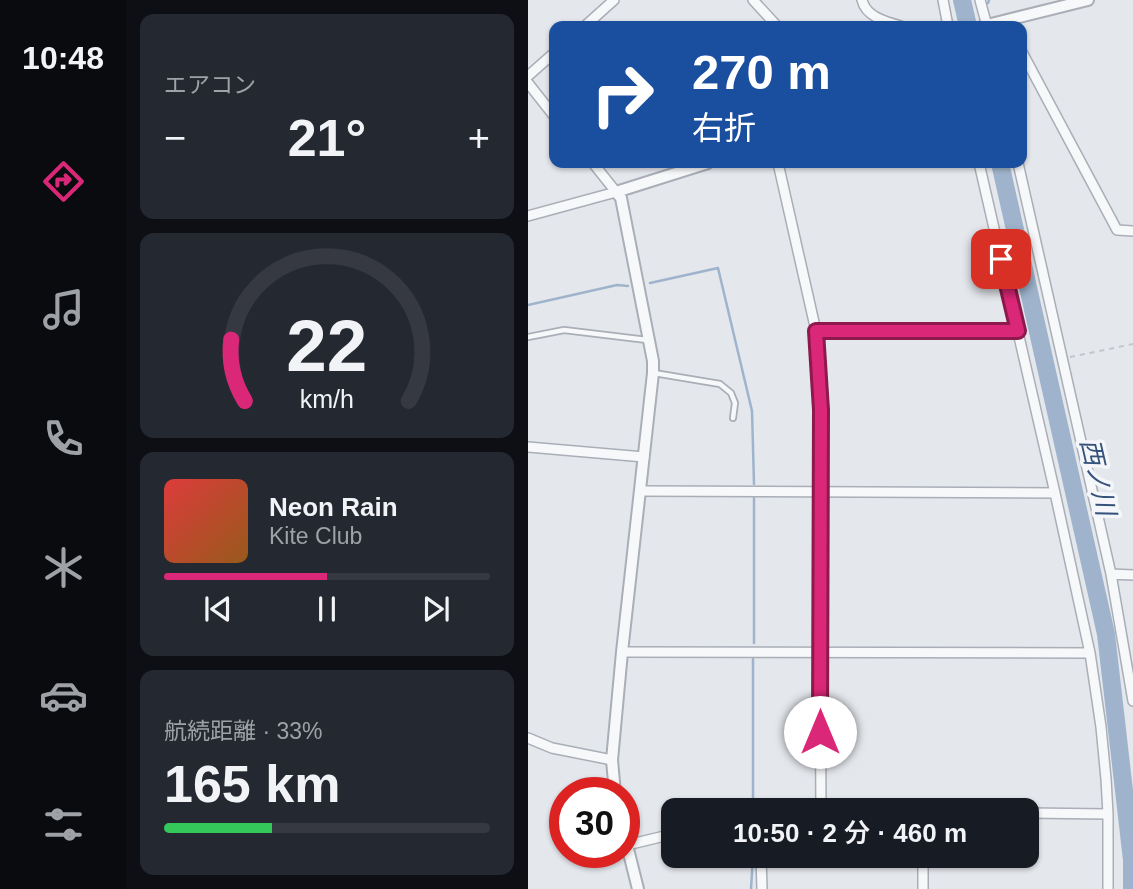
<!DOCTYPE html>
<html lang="ja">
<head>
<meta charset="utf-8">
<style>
	body { margin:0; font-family:Helvetica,"Noto Sans JP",sans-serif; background:#242831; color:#f1f3f6; height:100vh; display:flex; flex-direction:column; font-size:26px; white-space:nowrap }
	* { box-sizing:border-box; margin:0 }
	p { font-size:23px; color:#9ea1a6 }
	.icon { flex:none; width:38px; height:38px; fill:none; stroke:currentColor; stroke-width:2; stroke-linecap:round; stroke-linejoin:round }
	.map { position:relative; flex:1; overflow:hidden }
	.drawer { display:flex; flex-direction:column; gap:14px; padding:14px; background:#0d0f14; width:402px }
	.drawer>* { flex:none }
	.banner { position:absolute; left:21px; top:21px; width:478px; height:147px; border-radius:14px; box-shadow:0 2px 5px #0004; background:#1a4fa0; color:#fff; overflow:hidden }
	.speed { position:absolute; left:21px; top:777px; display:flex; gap:14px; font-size:35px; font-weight:700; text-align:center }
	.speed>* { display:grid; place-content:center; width:91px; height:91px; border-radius:50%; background:#171b24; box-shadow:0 2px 5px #0004; line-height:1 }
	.speed .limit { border:10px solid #d22; background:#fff; color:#111 }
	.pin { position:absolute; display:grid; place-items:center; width:60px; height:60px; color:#fff; margin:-30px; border-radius:14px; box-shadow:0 4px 10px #0006 }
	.me { position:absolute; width:77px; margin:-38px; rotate:0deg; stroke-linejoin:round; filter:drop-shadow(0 0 5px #0008) }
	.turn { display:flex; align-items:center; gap:24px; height:147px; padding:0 28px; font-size:32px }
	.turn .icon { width:91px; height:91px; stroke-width:2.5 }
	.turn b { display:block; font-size:49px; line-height:60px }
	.big { font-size:52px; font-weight:600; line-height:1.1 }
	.drawer .tile { flex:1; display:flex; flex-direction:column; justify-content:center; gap:10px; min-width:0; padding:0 24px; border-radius:14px; background:#242831 }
	.drawer .dial { align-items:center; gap:0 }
	.dial svg { height:182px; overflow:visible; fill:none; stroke:#363941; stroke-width:7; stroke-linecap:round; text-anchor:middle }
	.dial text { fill:#f1f3f6; stroke:none }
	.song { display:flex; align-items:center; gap:21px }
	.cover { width:84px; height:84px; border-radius:10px; background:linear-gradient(135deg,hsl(0 70% 55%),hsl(30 70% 35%)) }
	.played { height:7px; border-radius:4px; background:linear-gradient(90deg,#db2777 50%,#363941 50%) }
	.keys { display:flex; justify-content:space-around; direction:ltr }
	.heat { display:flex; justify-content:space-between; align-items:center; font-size:38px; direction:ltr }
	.charge { height:10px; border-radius:5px; background:linear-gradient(90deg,#34c759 33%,#363941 0) }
	.trip { position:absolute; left:133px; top:798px; width:378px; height:70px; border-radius:14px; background:#171b24; box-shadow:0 2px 5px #0004; font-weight:600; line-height:70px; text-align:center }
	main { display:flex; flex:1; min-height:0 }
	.dock { display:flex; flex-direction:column; width:126px; justify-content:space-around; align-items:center; background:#090b0e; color:#9ea1a6 }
	.dock .icon { width:49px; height:49px }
	.dock .active { color:#db2777 }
	.dock b { font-size:32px; color:#f1f3f6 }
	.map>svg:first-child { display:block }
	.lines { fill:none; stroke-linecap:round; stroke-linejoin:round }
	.stream { stroke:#9fb4cc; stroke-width:2.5 }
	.river { stroke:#9fb4cc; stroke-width:18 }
	.service-casing { stroke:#a9aeb7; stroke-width:8 }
	.minor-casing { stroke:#a9aeb7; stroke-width:12 }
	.tertiary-casing { stroke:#a9aeb7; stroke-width:14 }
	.path { stroke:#c2c5cb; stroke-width:2; stroke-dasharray:5 5; stroke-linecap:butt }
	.service { stroke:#f7f8fa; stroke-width:4.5 }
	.minor { stroke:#f7f8fa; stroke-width:9 }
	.tertiary { stroke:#f7f8fa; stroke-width:10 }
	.route-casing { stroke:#8e194d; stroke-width:18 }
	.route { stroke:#db2777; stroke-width:12 }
	.labels { text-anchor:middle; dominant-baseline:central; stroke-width:7; stroke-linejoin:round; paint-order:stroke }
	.water-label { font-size:26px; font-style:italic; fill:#34527a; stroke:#f4f6f9 }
</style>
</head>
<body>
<main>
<nav class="dock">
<b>10:48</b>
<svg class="icon active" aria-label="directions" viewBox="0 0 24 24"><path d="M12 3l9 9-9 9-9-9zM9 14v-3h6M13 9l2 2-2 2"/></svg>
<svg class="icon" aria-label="music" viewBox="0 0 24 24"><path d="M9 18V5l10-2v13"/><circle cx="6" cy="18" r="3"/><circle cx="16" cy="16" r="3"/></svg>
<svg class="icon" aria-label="phone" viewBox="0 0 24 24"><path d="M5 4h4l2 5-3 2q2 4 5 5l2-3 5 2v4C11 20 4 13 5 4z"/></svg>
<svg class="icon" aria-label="climate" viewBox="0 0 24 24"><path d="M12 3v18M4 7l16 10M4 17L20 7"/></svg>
<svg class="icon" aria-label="car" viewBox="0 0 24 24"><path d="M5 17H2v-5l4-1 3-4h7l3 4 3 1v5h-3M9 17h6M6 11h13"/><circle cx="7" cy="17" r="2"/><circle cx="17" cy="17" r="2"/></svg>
<svg class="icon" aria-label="filters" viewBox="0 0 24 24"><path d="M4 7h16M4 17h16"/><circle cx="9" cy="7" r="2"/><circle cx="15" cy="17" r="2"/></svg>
</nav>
<section class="drawer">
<div class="tile"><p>エアコン</p>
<div class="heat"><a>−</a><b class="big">21°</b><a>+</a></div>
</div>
<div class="tile dial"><svg viewBox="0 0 100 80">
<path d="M14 69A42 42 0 1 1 86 69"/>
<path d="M14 69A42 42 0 0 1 8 42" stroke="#db2777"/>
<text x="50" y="56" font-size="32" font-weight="700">22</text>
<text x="50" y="72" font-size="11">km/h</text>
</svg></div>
<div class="tile">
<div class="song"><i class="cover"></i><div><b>Neon Rain</b><p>Kite Club</p></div></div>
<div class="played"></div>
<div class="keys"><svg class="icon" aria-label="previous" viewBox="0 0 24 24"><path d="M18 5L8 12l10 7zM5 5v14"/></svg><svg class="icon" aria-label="pause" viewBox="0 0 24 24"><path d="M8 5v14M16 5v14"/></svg><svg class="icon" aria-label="next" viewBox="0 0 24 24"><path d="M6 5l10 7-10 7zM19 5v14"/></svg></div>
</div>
<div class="tile"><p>航続距離 · 33%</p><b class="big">165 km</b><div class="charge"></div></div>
</section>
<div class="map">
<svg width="605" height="889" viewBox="0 0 605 889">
	<rect width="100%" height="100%" fill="#e4e7ec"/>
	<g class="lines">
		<path class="stream" d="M 460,3 L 461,0
			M 122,283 L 190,268 L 224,411 L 226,484
			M 0,305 L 89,285 L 100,286
			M 226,643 L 226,497
			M 225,659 L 225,804
			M 223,889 L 225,856"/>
		<path class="river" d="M 434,0 L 440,26
			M 472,163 L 578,634 L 604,860 L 604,889"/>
		<defs>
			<path id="service" d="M 0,337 L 36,330 L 119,340
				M 126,373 L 192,384 L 203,393 L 207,403 L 205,418"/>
			<path id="minor" d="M 225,0 L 249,26
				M 334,0 C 338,17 358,22 373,26
				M 415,0 L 420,26
				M 452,0 L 459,26
				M 57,26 L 86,0
				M 494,52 L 589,230 L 605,231
				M 0,76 L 26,53
				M 0,83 L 26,116
				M 250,163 L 288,331 L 293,410 L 292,653 L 293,810
				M 451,163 L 527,493 L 562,653 L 573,727 L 578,779 L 580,814 L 580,889
				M 490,163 L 583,574 L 605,701
				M 0,216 L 88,192 L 65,163
				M 288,331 L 490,331
				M 0,447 L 116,457
				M 112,491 L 527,493
				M 583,574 L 605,575
				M 94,652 L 562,653
				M 0,738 L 24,748 L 84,760
				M 499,813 L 580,814
				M 99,845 L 145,834
				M 233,856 L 234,889
				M 395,889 L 395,856"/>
			<path id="tertiary" d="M 455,26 L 560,0
				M 87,793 L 84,760 L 94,652 L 125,373 L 125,361 L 93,198 L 88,192 L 180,163
				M 96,833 L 110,889"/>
		</defs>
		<use href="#service" class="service-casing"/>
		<use href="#minor" class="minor-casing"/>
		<use href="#tertiary" class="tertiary-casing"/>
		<path class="path" d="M 542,357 L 605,344"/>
		<use href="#service" class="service"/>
		<use href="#minor" class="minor"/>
		<use href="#tertiary" class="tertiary"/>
	</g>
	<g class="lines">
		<defs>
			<path id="route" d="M 292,732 L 293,410 L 288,331 L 490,331 L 473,259"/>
		</defs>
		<use href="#route" class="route-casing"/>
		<use href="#route" class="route"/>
	</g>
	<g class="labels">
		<g class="water-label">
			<text transform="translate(570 477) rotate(77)">西ノ川</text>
		</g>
	</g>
</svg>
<div class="speed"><div class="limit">30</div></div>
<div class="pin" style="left:473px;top:259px;background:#d93025"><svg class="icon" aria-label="arrive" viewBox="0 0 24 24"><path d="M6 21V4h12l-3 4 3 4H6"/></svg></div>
<svg class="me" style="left:292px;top:732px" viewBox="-20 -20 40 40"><circle r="19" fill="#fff"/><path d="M0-13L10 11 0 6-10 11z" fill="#db2777"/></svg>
<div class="trip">10:50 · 2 分 · 460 m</div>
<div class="banner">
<div class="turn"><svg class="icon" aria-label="right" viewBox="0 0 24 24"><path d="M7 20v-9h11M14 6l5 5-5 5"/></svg><div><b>270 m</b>右折</div></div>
</div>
</div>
</main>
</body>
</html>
